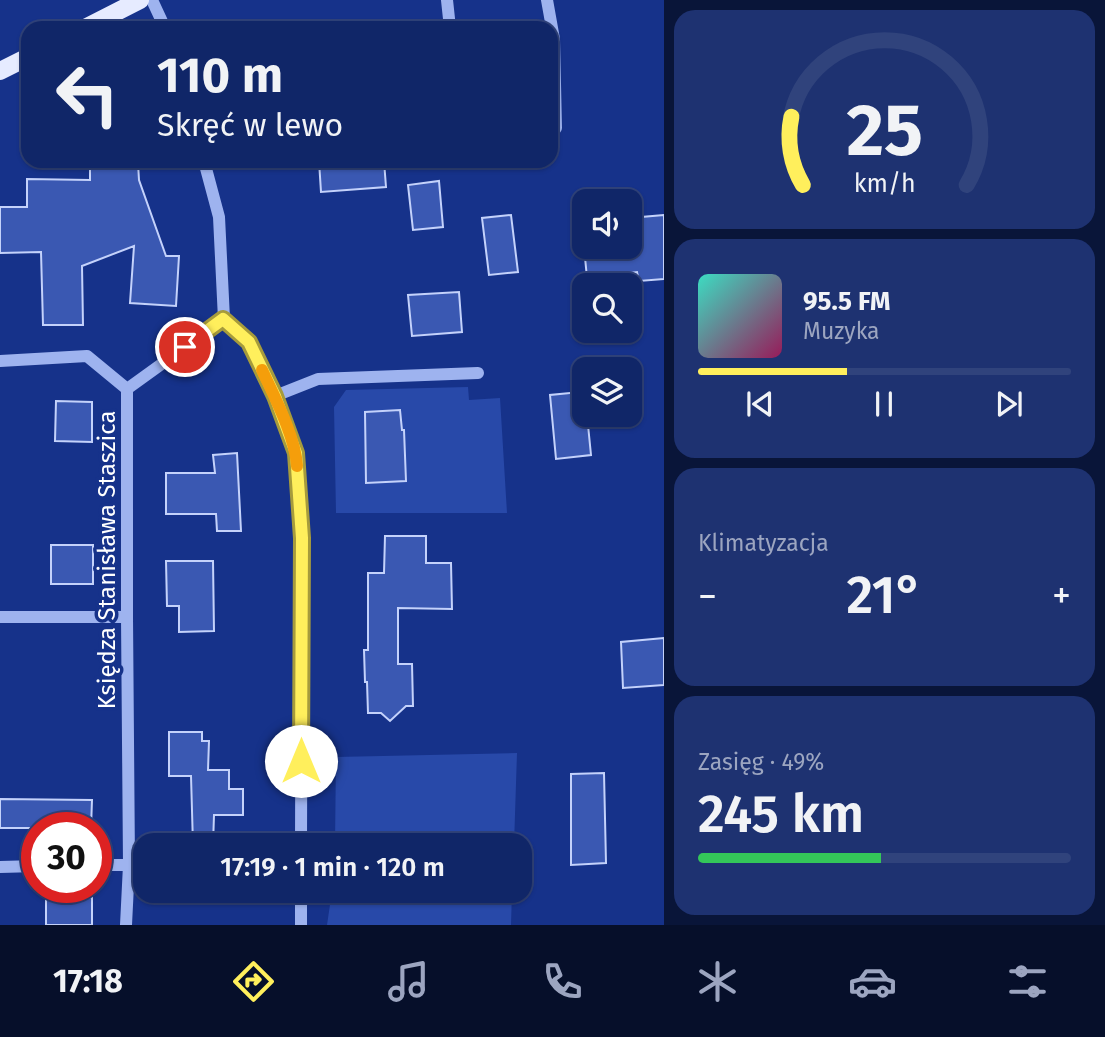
<!DOCTYPE html>
<html lang="pl">
<head>
<meta charset="utf-8">
<style>
	body { margin:0; font-family:"Fira Sans",sans-serif; background:#1e3271; color:#f1f3f6; height:100vh; display:flex; flex-direction:column; font-size:26px; white-space:nowrap }
	* { box-sizing:border-box; margin:0 }
	p { font-size:23px; color:#9ca5c0 }
	.icon { flex:none; width:38px; height:38px; fill:none; stroke:currentColor; stroke-width:2; stroke-linecap:round; stroke-linejoin:round }
	.map { position:relative; flex:1; overflow:hidden }
	.drawer { display:flex; flex-direction:column; gap:10px; padding:10px; background:#091539; width:441px }
	.drawer>* { flex:none }
	.hud { position:absolute; left:21px; top:21px; width:537px; height:147px; border-radius:21px; box-shadow:0 2px 5px #0004,0 0 0 2px #30437c; background:#102668; color:#f1f3f6; overflow:hidden }
	.buttons { position:absolute; left:572px; top:189px; display:grid; gap:14px }
	.buttons a { display:grid; place-items:center; width:70px; height:70px; border-radius:14px; background:#102668; box-shadow:0 2px 5px #0004,0 0 0 2px #30437c; font-size:35px }
	.speed { position:absolute; left:21px; top:812px; display:flex; gap:14px; font-size:35px; font-weight:700; text-align:center }
	.speed>* { display:grid; place-content:center; width:91px; height:91px; border-radius:50%; background:#102668; box-shadow:0 2px 5px #0004,0 0 0 2px #30437c; line-height:1 }
	.speed .limit { border:10px solid #d22; background:#fff; color:#111 }
	.pin { position:absolute; display:grid; place-items:center; width:60px; height:60px; color:#fff; margin:-30px; border:4px solid #fff; border-radius:50%; box-shadow:0 2px 7px #0007 }
	.me { position:absolute; width:77px; margin:-38px; rotate:0deg; stroke-linejoin:round; filter:drop-shadow(0 0 5px #0008) }
	.turn { display:flex; align-items:center; gap:24px; height:147px; padding:0 21px; font-size:32px }
	.turn .icon { width:91px; height:91px; stroke-width:2.5 }
	.turn b { display:block; font-size:49px; line-height:60px }
	.big { font-size:52px; font-weight:600; line-height:1.1 }
	.drawer .widget { flex:1; display:flex; flex-direction:column; justify-content:center; gap:10px; min-width:0; padding:0 24px; border-radius:21px; background:#1e3271 }
	.drawer .dial { align-items:center; gap:0 }
	.dial svg { height:182px; overflow:visible; fill:none; stroke:#30437c; stroke-width:7; stroke-linecap:round; text-anchor:middle }
	.dial text { fill:#f1f3f6; stroke:none }
	.song { display:flex; align-items:center; gap:21px }
	.cover { width:84px; height:84px; border-radius:10px; background:linear-gradient(135deg,hsl(170 70% 55%),hsl(330 70% 35%)) }
	.played { height:7px; border-radius:4px; background:linear-gradient(90deg,#ffef5c 40%,#30437c 40%) }
	.keys { display:flex; justify-content:space-around; direction:ltr }
	.heat { display:flex; justify-content:space-between; align-items:center; font-size:38px; direction:ltr }
	.charge { height:10px; border-radius:5px; background:linear-gradient(90deg,#34c759 49%,#30437c 0) }
	.trip { position:absolute; left:133px; top:833px; width:399px; height:70px; border-radius:21px; background:#102668; box-shadow:0 2px 5px #0004,0 0 0 2px #30437c; font-weight:600; line-height:70px; text-align:center }
	.dock { display:flex; height:112px; justify-content:space-around; align-items:center; background:#060f2a; color:#9ca5c0 }
	.dock .icon { width:49px; height:49px }
	.dock .active { color:#ffef5c }
	.dock b { font-size:32px; color:#f1f3f6 }
	main { display:flex; flex:1; min-height:0 }
	.map>svg:first-child { display:block }
	.green { fill:#2849a9 }
	.building { fill:#3a58b2; stroke:#c4d2fb; stroke-width:2 }
	.lines { fill:none; stroke-linecap:round; stroke-linejoin:round }
	.minor { stroke:#9eb3ef; stroke-width:12 }
	.major { stroke:#e6ebff; stroke-width:18 }
	.route-casing { stroke:#a69b3c; stroke-width:18 }
	.route { stroke:#ffef5c; stroke-width:12 }
	.slow { stroke:#f59e0b; stroke-width:12 }
	.labels { text-anchor:middle; dominant-baseline:central; stroke-width:7; stroke-linejoin:round; paint-order:stroke }
	.street-label { font-size:24px; fill:#fff; stroke:#16328a }
</style>
</head>
<body>
<main>
<div class="map">
<svg width="664" height="925" viewBox="0 0 664 925">
	<rect width="100%" height="100%" fill="#16328a"/>
	<path class="green" d="M 468,387 L 469,400 L 500,398 L 507,513 L 336,513 L 334,407 L 346,390 Z
		M 517,753 L 514,845 L 335,845 L 336,757 Z
		M 332,891 L 512,891 L 511,925 L 327,925 Z"/>
	<path class="building" d="M 90,161 L 128,161 L 128,163 L 138,163 L 139,180 L 166,256 L 179,256 L 176,306 L 130,303 L 134,246 L 82,266 L 83,325 L 43,325 L 41,252 L 0,253 L 0,207 L 27,207 L 27,179 L 90,180 Z
		M 319,161 L 384,161 L 386,187 L 321,192 Z
		M 439,181 L 443,227 L 413,230 L 408,185 Z
		M 511,215 L 518,272 L 489,275 L 482,218 Z
		M 664,215 L 664,279 L 639,281 L 637,272 L 587,278 L 584,247 L 630,247 L 630,218 Z
		M 459,292 L 462,332 L 412,336 L 408,295 Z
		M 580,392 L 582,414 L 587,415 L 591,455 L 556,459 L 550,395 Z
		M 56,401 L 92,402 L 92,442 L 55,441 Z
		M 400,410 L 402,430 L 404,430 L 406,481 L 366,483 L 365,412 Z
		M 237,453 L 241,531 L 217,531 L 216,514 L 166,514 L 166,473 L 215,473 L 213,455 Z
		M 385,536 L 426,536 L 426,563 L 451,563 L 452,609 L 398,608 L 398,664 L 412,664 L 413,706 L 406,706 L 390,721 L 381,713 L 368,713 L 367,682 L 365,682 L 364,650 L 368,650 L 368,573 L 384,573 Z
		M 51,545 L 93,545 L 93,584 L 51,584 Z
		M 166,561 L 213,561 L 214,631 L 179,632 L 179,606 L 167,606 Z
		M 664,638 L 664,685 L 623,688 L 621,642 Z
		M 169,732 L 202,732 L 202,741 L 209,741 L 208,770 L 229,770 L 229,789 L 243,789 L 243,815 L 214,815 L 213,845 L 193,845 L 191,776 L 169,776 Z
		M 604,773 L 606,863 L 571,865 L 571,774 Z
		M 0,799 L 92,800 L 91,828 L 0,828 Z
		M 92,897 L 92,925 L 46,925 L 46,898 Z"/>
	<g class="lines">
		<path class="minor" d="M 152,0 L 165,28
			M 447,0 L 450,28
			M 547,0 L 554,39 L 556,128
			M 224,319 L 249,342 L 275,396 L 296,453 L 302,538 L 301,845
			M 0,361 L 87,356 L 127,389
			M 275,396 L 318,379 L 478,373
			M 0,617 L 127,617
			M 96,865 L 129,865
			M 0,867 L 37,866
			M 126,925 L 129,865 L 127,617 L 127,389 L 224,319 L 219,217 L 204,161
			M 301,925 L 301,891"/>
		<path class="major" d="M 85,28 L 140,0
			M 0,71 L 28,57"/>
	</g>
	<g class="lines">
		<defs>
			<path id="route" d="M 185,347 L 223,319 L 249,342 L 275,396 L 296,453 L 302,538 L 301,761"/>
		</defs>
		<use href="#route" class="route-casing"/>
		<use href="#route" class="route"/>
		<path class="slow" d="M 262,370 C 275,398 295,436 297,466"/>
	</g>
	<g class="labels">
		<g class="street-label">
			<text transform="translate(107 560) rotate(-90)">Księdza Stanisława Staszica</text>
		</g>
	</g>
</svg>
<div class="buttons">
<a><svg class="icon" aria-label="sound" viewBox="0 0 24 24"><path d="M4 9h4l5-4v14l-5-4H4zM17 9q2 3 0 6"/></svg></a>
<a><svg class="icon" aria-label="search" viewBox="0 0 24 24"><circle cx="10" cy="10" r="6"/><path d="M15 15l6 6"/></svg></a>
<a><svg class="icon" aria-label="layers" viewBox="0 0 24 24"><path d="M12 4l9 5-9 5-9-5zM3 14l9 5 9-5"/></svg></a>
</div>
<div class="speed"><div class="limit">30</div></div>
<div class="pin" style="left:185px;top:347px;background:#d93025"><svg class="icon" aria-label="arrive" viewBox="0 0 24 24"><path d="M6 21V4h12l-3 4 3 4H6"/></svg></div>
<svg class="me" style="left:301px;top:761px" viewBox="-20 -20 40 40"><circle r="19" fill="#fff"/><path d="M0-13L10 11 0 6-10 11z" fill="#ffef5c"/></svg>
<div class="trip">17:19 · 1 min · 120 m</div>
<div class="hud">
<div class="turn"><svg class="icon" aria-label="left" viewBox="0 0 24 24"><path d="M17 20v-9H6M10 6l-5 5 5 5"/></svg><div><b>110 m</b>Skręć w lewo</div></div>
</div>
</div>
<section class="drawer">
<div class="widget dial"><svg viewBox="0 0 100 80">
<path d="M14 69A42 42 0 1 1 86 69"/>
<path d="M14 69A42 42 0 0 1 9 39" stroke="#ffef5c"/>
<text x="50" y="56" font-size="32" font-weight="700">25</text>
<text x="50" y="72" font-size="11">km/h</text>
</svg></div>
<div class="widget">
<div class="song"><i class="cover"></i><div><b>95.5 FM</b><p>Muzyka</p></div></div>
<div class="played"></div>
<div class="keys"><svg class="icon" aria-label="previous" viewBox="0 0 24 24"><path d="M18 5L8 12l10 7zM5 5v14"/></svg><svg class="icon" aria-label="pause" viewBox="0 0 24 24"><path d="M8 5v14M16 5v14"/></svg><svg class="icon" aria-label="next" viewBox="0 0 24 24"><path d="M6 5l10 7-10 7zM19 5v14"/></svg></div>
</div>
<div class="widget"><p>Klimatyzacja</p>
<div class="heat"><a>−</a><b class="big">21°</b><a>+</a></div>
</div>
<div class="widget"><p>Zasięg · 49%</p><b class="big">245 km</b><div class="charge"></div></div>
</section>
</main>
<nav class="dock">
<b>17:18</b>
<svg class="icon active" aria-label="directions" viewBox="0 0 24 24"><path d="M12 3l9 9-9 9-9-9zM9 14v-3h6M13 9l2 2-2 2"/></svg>
<svg class="icon" aria-label="music" viewBox="0 0 24 24"><path d="M9 18V5l10-2v13"/><circle cx="6" cy="18" r="3"/><circle cx="16" cy="16" r="3"/></svg>
<svg class="icon" aria-label="phone" viewBox="0 0 24 24"><path d="M5 4h4l2 5-3 2q2 4 5 5l2-3 5 2v4C11 20 4 13 5 4z"/></svg>
<svg class="icon" aria-label="climate" viewBox="0 0 24 24"><path d="M12 3v18M4 7l16 10M4 17L20 7"/></svg>
<svg class="icon" aria-label="car" viewBox="0 0 24 24"><path d="M5 17H2v-5l4-1 3-4h7l3 4 3 1v5h-3M9 17h6M6 11h13"/><circle cx="7" cy="17" r="2"/><circle cx="17" cy="17" r="2"/></svg>
<svg class="icon" aria-label="filters" viewBox="0 0 24 24"><path d="M4 7h16M4 17h16"/><circle cx="9" cy="7" r="2"/><circle cx="15" cy="17" r="2"/></svg>
</nav>
</body>
</html>
